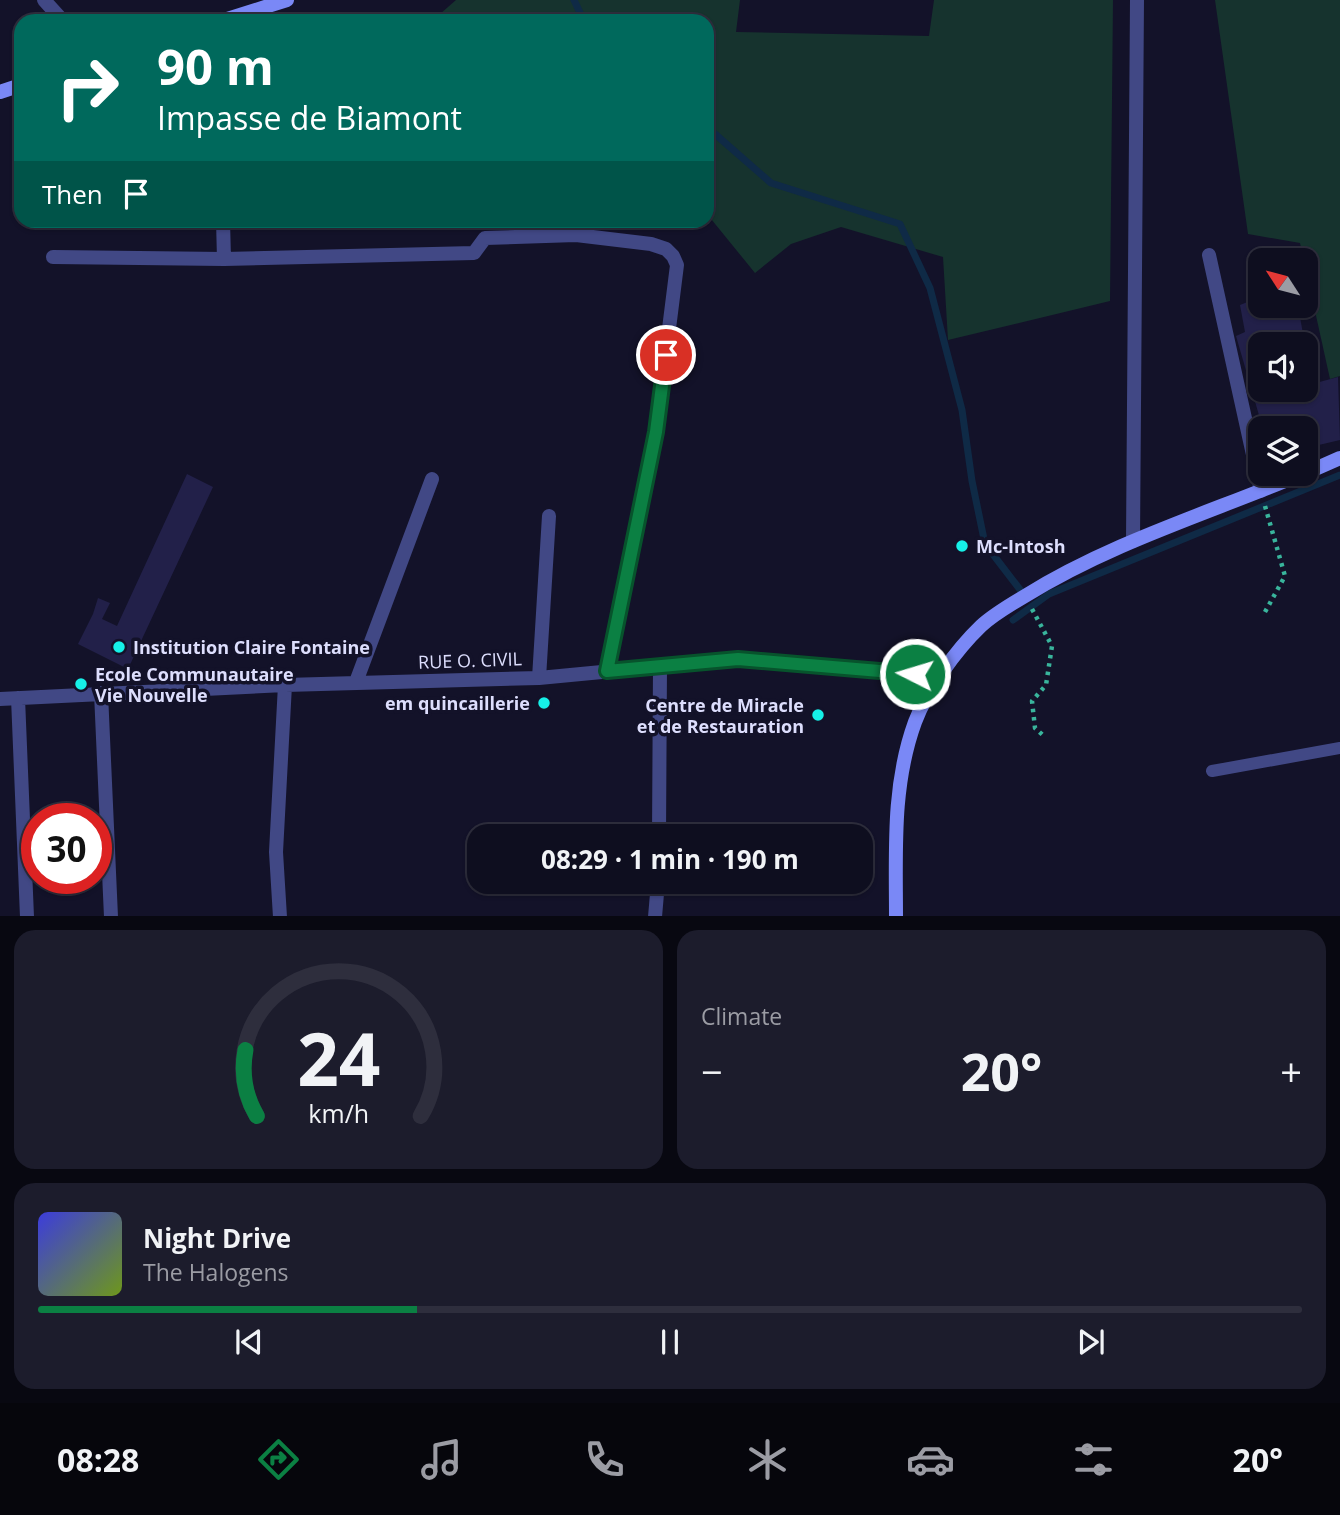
<!DOCTYPE html>
<html lang="en">
<head>
<meta charset="utf-8">
<style>
	body { margin:0; font-family:"Open Sans",sans-serif; background:#1c1c2c; color:#f1f3f6; height:100vh; display:flex; flex-direction:column; font-size:26px; white-space:nowrap }
	* { box-sizing:border-box; margin:0 }
	p { font-size:23px; color:#9b9ca4 }
	.icon { flex:none; width:38px; height:38px; fill:none; stroke:currentColor; stroke-width:2; stroke-linecap:round; stroke-linejoin:round }
	.map { position:relative; height:916px; overflow:hidden }
	.sheet { display:flex; flex-direction:column; gap:14px; padding:14px; background:#080811; flex:1 }
	.sheet>* { flex:none }
	.banner { position:absolute; left:14px; top:14px; width:700px; height:214px; border-radius:21px; box-shadow:0 2px 5px #0004,0 0 0 2px #2e2e3d; background:#00695c; color:#fff; overflow:hidden }
	.needle { width:46px; rotate:306deg }
	.controls { position:absolute; left:1248px; top:248px; display:grid; gap:14px }
	.controls a { display:grid; place-items:center; width:70px; height:70px; border-radius:14px; background:#0e0e1f; box-shadow:0 2px 5px #0004,0 0 0 2px #2e2e3d; font-size:35px }
	.speed { position:absolute; left:21px; top:803px; display:flex; gap:14px; font-size:35px; font-weight:700; text-align:center }
	.speed>* { display:grid; place-content:center; width:91px; height:91px; border-radius:50%; background:#0e0e1f; box-shadow:0 2px 5px #0004,0 0 0 2px #2e2e3d; line-height:1 }
	.speed .limit { border:10px solid #d22; background:#fff; color:#111 }
	.pin { position:absolute; display:grid; place-items:center; width:60px; height:60px; color:#fff; margin:-30px; border:4px solid #fff; border-radius:50%; box-shadow:0 2px 7px #0007 }
	.me { position:absolute; width:77px; margin:-38px; rotate:275deg; stroke-linejoin:round; filter:drop-shadow(0 0 5px #0008) }
	.turn { display:flex; align-items:center; gap:24px; height:147px; padding:0 28px; font-size:32px }
	.turn .icon { width:91px; height:91px; stroke-width:2.5 }
	.turn b { display:block; font-size:49px; line-height:60px }
	.then { display:flex; align-items:center; height:66px; padding:0 28px; background:#0003; gap:14px; font-size:26px }
	.big { font-size:52px; font-weight:700; line-height:1.1 }
	.sheet .widget { flex:1; display:flex; flex-direction:column; justify-content:center; gap:10px; min-width:0; padding:0 24px; border-radius:21px; background:#1c1c2c }
	.sheet .dial { align-items:center; gap:0 }
	.dial svg { height:182px; overflow:visible; fill:none; stroke:#2e2e3d; stroke-width:7; stroke-linecap:round; text-anchor:middle }
	.dial text { fill:#f1f3f6; stroke:none }
	.song { display:flex; align-items:center; gap:21px }
	.cover { width:84px; height:84px; border-radius:10px; background:linear-gradient(135deg,hsl(240 70% 55%),hsl(80 70% 35%)) }
	.played { height:7px; border-radius:4px; background:linear-gradient(90deg,#0b8043 30%,#2e2e3d 30%) }
	.keys { display:flex; justify-content:space-around; direction:ltr }
	.heat { display:flex; justify-content:space-between; align-items:center; font-size:38px; direction:ltr }
	.sheet .tiles { flex:1; display:grid; gap:14px; grid-template-columns:1fr 1fr }
	.widget:last-child { grid-column:span 2 }
	.trip { position:absolute; left:467px; top:824px; width:406px; height:70px; border-radius:21px; background:#0e0e1f; box-shadow:0 2px 5px #0004,0 0 0 2px #2e2e3d; font-weight:700; line-height:70px; text-align:center }
	.menu { display:flex; height:112px; justify-content:space-around; align-items:center; background:#06060c; color:#9b9ca4 }
	.menu .icon { width:49px; height:49px }
	.menu .active { color:#0b8043 }
	.menu b { font-size:32px; color:#f1f3f6 }
	.map>svg:first-child { display:block }
	.green { fill:#16332e }
	.lines { fill:none; stroke-linecap:round; stroke-linejoin:round }
	.stream { stroke:#0f2a46; stroke-width:7 }
	.building { fill:#222049 }
	.path { stroke:#39b59c; stroke-width:4.5; stroke-dasharray:3.5 5; stroke-linecap:butt }
	.lane { stroke:#414885; stroke-width:12 }
	.street { stroke:#414885; stroke-width:14 }
	.secondary { stroke:#7a88f6; stroke-width:14 }
	.route-casing { stroke:#07532c; stroke-width:18 }
	.route { stroke:#0b8043; stroke-width:12 }
	.poi-dot { fill:#16f0e8; stroke:#131229; stroke-width:2.5 }
	.labels { text-anchor:middle; dominant-baseline:central; stroke-width:7; stroke-linejoin:round; paint-order:stroke }
	.poi-label { font-size:18px; font-weight:bold; fill:#dddefd; stroke:#131229; text-anchor:start }
	.street-label { font-size:18px; fill:#dddefd; stroke:#131229 }
</style>
</head>
<body>
<div class="map">
<svg width="1340" height="917" viewBox="0 0 1340 917">
	<rect width="100%" height="100%" fill="#131229"/>
	<path class="green" d="M 456,0 L 740,0 L 736,32 L 929,36 L 934,0 L 1113,0 L 1110,301 L 948,340 L 943,257 L 841,227 L 791,244 L 755,273 L 707,214 L 707,21 L 432,21 Z
		M 1215,0 L 1340,0 L 1340,376 L 1330,379 L 1300,243 L 1248,234 Z"/>
	<g class="lines">
		<path class="stream" d="M 574,0 L 584,21
			M 707,127 L 771,183 L 900,224 L 930,288 L 962,410 L 972,481 L 985,544 L 1025,596
			M 1013,620 L 1049,594 L 1340,475"/>
	</g>
	<path class="building" d="M 1260,297 L 1260,306 L 1298,306 L 1305,345 L 1260,345 L 1260,390 L 1306,390 L 1307,356 L 1312,384 L 1338,377 L 1340,440 L 1306,448 L 1306,429 L 1263,429 L 1236,336 L 1245,332 L 1240,305 Z
		M 187,474 L 213,487 L 128,669 L 78,644 L 93,614 L 98,598 L 110,603 L 102,619 L 117,626 Z"/>
	<g class="lines">
		<path class="path" d="M 1265,506 L 1285,576 L 1265,612
			M 1032,609 L 1052,646 L 1046,685 L 1032,701 L 1035,728 L 1045,737"/>
		<path class="lane" d="M 1212,771 L 1340,748"/>
		<path class="street" d="M 44,0 L 63,21
			M 223,220 L 224,259 L 474,253 L 485,238 L 576,235 L 651,244 L 666,249 L 673,256 L 677,265 L 656,432 L 607,672
			M 1209,255 L 1261,491
			M 53,257 L 224,259
			M 1133,541 L 1137,0
			M 539,678 L 549,516
			M 356,682 L 432,479
			M 101,693 L 111,917
			M 18,698 L 27,917
			M 0,699 L 285,685 L 539,678 L 738,659 L 940,676
			M 659,836 L 660,666
			M 280,917 L 276,852 L 285,685
			M 655,917 L 658,882"/>
		<path class="secondary" d="M 221,21 L 287,0
			M 0,92 L 21,85
			M 1306,473 L 1340,458
			M 896,917 C 896,851 892,785 915,722 C 927,690 956,650 981,626 C 994,614 1010,605 1025,596 C 1110,543 1209,513 1302,474"/>
	</g>
	<g class="lines">
		<defs>
			<path id="route" d="M 666,355 L 656,432 L 607,671 L 738,659 L 915,674"/>
		</defs>
		<use href="#route" class="route-casing"/>
		<use href="#route" class="route"/>
	</g>
	<g class="poi-dot">
		<circle cx="962" cy="546" r="7"/>
		<circle cx="119" cy="647" r="7"/>
		<circle cx="81" cy="684" r="7"/>
		<circle cx="544" cy="703" r="7"/>
		<circle cx="818" cy="715" r="7"/>
	</g>
	<g class="labels">
		<g class="poi-label">
			<text x="976" y="546">Mc-Intosh</text>
			<text x="133" y="647">Institution Claire Fontaine</text>
			<text x="95" y="674">Ecole Communautaire<tspan x="95" dy="21">Vie Nouvelle</tspan></text>
			<text x="530" y="703" text-anchor="end">em quincaillerie</text>
			<text x="804" y="705" text-anchor="end">Centre de Miracle<tspan x="804" dy="21">et de Restauration</tspan></text>
		</g>
		<g class="street-label">
			<text transform="translate(470 660) rotate(-2)">RUE O. CIVIL</text>
		</g>
	</g>
</svg>
<div class="controls">
<a><svg class="needle" viewBox="-14 -14 28 28"><path d="M0-13l5 13h-10z" fill="#e53935"/><path d="M0 13l5-13h-10z" fill="#9b9ca4"/></svg></a>
<a><svg class="icon" aria-label="sound" viewBox="0 0 24 24"><path d="M4 9h4l5-4v14l-5-4H4zM17 9q2 3 0 6"/></svg></a>
<a><svg class="icon" aria-label="layers" viewBox="0 0 24 24"><path d="M12 4l9 5-9 5-9-5zM3 14l9 5 9-5"/></svg></a>
</div>
<div class="speed"><div class="limit">30</div></div>
<div class="pin" style="left:666px;top:355px;background:#d93025"><svg class="icon" aria-label="arrive" viewBox="0 0 24 24"><path d="M6 21V4h12l-3 4 3 4H6"/></svg></div>
<svg class="me" style="left:915px;top:674px" viewBox="-20 -20 40 40"><circle r="17" fill="#0b8043" stroke="#fff" stroke-width="3"/><path d="M0-11L8 9 0 5-8 9z" fill="#fff"/></svg>
<div class="trip">08:29 · 1 min · 190 m</div>
<div class="banner">
<div class="turn"><svg class="icon" aria-label="right" viewBox="0 0 24 24"><path d="M7 20v-9h11M14 6l5 5-5 5"/></svg><div><b>90 m</b>Impasse de Biamont</div></div>
<div class="then">Then<svg class="icon" aria-label="arrive" viewBox="0 0 24 24"><path d="M6 21V4h12l-3 4 3 4H6"/></svg></div>
</div>
</div>
<section class="sheet">
<div class="tiles">
<div class="widget dial"><svg viewBox="0 0 100 80">
<path d="M14 69A42 42 0 1 1 86 69"/>
<path d="M14 69A42 42 0 0 1 9 40" stroke="#0b8043"/>
<text x="50" y="56" font-size="32" font-weight="700">24</text>
<text x="50" y="72" font-size="11">km/h</text>
</svg></div>
<div class="widget"><p>Climate</p>
<div class="heat"><a>−</a><b class="big">20°</b><a>+</a></div>
</div>
<div class="widget">
<div class="song"><i class="cover"></i><div><b>Night Drive</b><p>The Halogens</p></div></div>
<div class="played"></div>
<div class="keys"><svg class="icon" aria-label="previous" viewBox="0 0 24 24"><path d="M18 5L8 12l10 7zM5 5v14"/></svg><svg class="icon" aria-label="pause" viewBox="0 0 24 24"><path d="M8 5v14M16 5v14"/></svg><svg class="icon" aria-label="next" viewBox="0 0 24 24"><path d="M6 5l10 7-10 7zM19 5v14"/></svg></div>
</div>
</div>
</section>
<nav class="menu">
<b>08:28</b>
<svg class="icon active" aria-label="directions" viewBox="0 0 24 24"><path d="M12 3l9 9-9 9-9-9zM9 14v-3h6M13 9l2 2-2 2"/></svg>
<svg class="icon" aria-label="music" viewBox="0 0 24 24"><path d="M9 18V5l10-2v13"/><circle cx="6" cy="18" r="3"/><circle cx="16" cy="16" r="3"/></svg>
<svg class="icon" aria-label="phone" viewBox="0 0 24 24"><path d="M5 4h4l2 5-3 2q2 4 5 5l2-3 5 2v4C11 20 4 13 5 4z"/></svg>
<svg class="icon" aria-label="climate" viewBox="0 0 24 24"><path d="M12 3v18M4 7l16 10M4 17L20 7"/></svg>
<svg class="icon" aria-label="car" viewBox="0 0 24 24"><path d="M5 17H2v-5l4-1 3-4h7l3 4 3 1v5h-3M9 17h6M6 11h13"/><circle cx="7" cy="17" r="2"/><circle cx="17" cy="17" r="2"/></svg>
<svg class="icon" aria-label="filters" viewBox="0 0 24 24"><path d="M4 7h16M4 17h16"/><circle cx="9" cy="7" r="2"/><circle cx="15" cy="17" r="2"/></svg>
<b>20°</b>
</nav>
</body>
</html>
